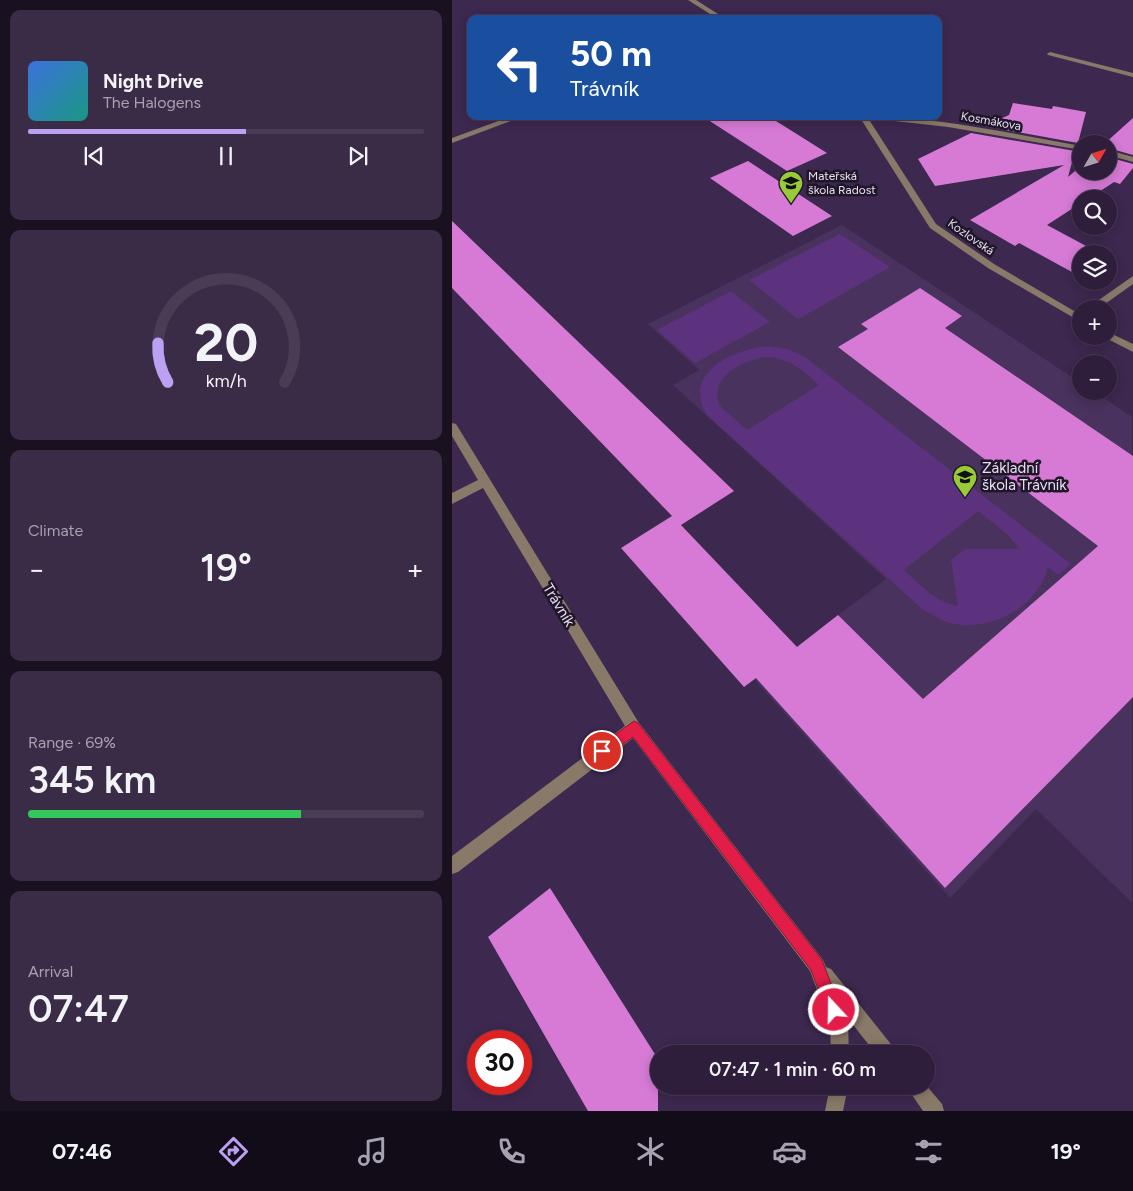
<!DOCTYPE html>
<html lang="en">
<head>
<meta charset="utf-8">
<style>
	body { margin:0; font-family:Figtree,sans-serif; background:#3a2b46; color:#f1f3f6; height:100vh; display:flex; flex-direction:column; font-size:19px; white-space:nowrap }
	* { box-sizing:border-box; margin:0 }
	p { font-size:16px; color:#a7a2af }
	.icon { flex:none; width:28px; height:28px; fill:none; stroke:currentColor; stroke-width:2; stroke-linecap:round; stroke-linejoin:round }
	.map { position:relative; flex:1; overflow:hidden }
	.panel { display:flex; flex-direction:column; gap:10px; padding:10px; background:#191020; width:452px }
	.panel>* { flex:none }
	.guide { position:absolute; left:15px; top:15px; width:475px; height:105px; border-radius:10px; box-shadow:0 2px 12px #0003,0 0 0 1px #493c55; background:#1a4fa0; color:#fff; overflow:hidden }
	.needle { width:32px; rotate:51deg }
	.buttons { position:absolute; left:620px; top:135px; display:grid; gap:10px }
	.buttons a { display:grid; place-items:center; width:45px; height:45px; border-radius:50%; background:#2e1e3b; box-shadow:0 2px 12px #0003,0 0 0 1px #493c55; font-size:25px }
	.speed { position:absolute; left:15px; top:1030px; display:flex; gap:10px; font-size:25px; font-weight:700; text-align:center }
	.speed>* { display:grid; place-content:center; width:65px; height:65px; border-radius:50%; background:#2e1e3b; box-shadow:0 2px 12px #0003,0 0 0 1px #493c55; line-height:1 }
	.speed .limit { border:8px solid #d22; background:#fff; color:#111 }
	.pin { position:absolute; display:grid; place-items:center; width:42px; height:42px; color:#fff; margin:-21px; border:2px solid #fff; border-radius:50%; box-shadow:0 1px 5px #0007 }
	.me { position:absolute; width:55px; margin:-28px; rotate:339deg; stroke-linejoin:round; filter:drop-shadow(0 0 4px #0008) }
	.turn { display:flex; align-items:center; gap:18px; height:105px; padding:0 20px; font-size:22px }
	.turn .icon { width:65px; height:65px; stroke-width:2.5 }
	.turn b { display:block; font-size:35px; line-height:42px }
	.big { font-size:38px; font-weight:600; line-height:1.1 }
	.panel .tile { flex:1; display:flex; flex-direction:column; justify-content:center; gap:8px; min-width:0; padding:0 18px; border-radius:10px; background:#3a2b46 }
	.panel .dial { align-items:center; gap:0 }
	.dial svg { height:130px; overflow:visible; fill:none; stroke:#493c55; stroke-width:7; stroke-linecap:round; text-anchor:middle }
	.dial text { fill:#f1f3f6; stroke:none }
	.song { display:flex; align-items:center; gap:15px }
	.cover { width:60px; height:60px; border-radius:8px; background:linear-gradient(135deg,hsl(220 70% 55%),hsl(170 70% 35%)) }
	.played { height:5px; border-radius:2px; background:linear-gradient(90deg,#bca0f2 55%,#493c55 55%) }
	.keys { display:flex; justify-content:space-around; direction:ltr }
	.heat { display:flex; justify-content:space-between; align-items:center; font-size:28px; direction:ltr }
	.charge { height:8px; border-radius:4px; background:linear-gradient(90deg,#34c759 69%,#493c55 0) }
	.trip { position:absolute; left:198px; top:1045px; width:285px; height:50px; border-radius:25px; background:#2e1e3b; box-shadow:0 2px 12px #0003,0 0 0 1px #493c55; font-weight:600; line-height:50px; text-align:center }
	.tab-bar { display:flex; height:80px; justify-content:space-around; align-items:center; background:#120c18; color:#a7a2af }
	.tab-bar .icon { width:35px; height:35px }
	.tab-bar .on { color:#bca0f2 }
	.tab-bar b { font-size:22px; color:#f1f3f6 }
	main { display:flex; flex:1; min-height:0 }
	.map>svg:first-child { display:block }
	.built { fill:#49325e }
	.green { fill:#5c327e; fill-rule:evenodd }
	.building { fill:#d67ad6 }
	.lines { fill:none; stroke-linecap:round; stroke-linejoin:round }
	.minor { fill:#897968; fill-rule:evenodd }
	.route { fill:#e11d48; stroke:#92132f }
	.labels { text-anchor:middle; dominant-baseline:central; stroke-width:5; stroke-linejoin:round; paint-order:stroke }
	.far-street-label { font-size:12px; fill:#e9ddf6; stroke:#1f1628 }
	.far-poi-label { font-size:12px; fill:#e9ddf6; stroke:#1f1628; text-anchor:start }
	.poi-label { font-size:15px; fill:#e9ddf6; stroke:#1f1628; text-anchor:start }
	.street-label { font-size:15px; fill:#e9ddf6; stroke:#1f1628 }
</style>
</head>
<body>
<main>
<section class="panel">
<div class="tile">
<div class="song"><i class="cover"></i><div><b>Night Drive</b><p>The Halogens</p></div></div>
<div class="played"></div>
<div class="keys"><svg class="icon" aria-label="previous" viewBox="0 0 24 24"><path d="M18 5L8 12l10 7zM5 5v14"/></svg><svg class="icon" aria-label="pause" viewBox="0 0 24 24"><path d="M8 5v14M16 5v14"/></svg><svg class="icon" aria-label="next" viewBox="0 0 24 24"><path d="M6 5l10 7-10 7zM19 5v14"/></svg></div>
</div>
<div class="tile dial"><svg viewBox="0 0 100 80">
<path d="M14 69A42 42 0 1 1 86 69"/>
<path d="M14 69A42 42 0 0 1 8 45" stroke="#bca0f2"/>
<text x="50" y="56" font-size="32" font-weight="700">20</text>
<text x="50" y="72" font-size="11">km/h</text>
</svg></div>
<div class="tile"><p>Climate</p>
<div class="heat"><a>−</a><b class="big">19°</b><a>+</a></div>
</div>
<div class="tile"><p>Range · 69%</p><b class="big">345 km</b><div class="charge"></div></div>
<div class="tile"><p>Arrival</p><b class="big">07:47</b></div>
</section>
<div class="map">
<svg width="681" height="1111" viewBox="0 0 681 1111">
	<rect width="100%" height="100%" fill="#3d284f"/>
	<path class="built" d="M 390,225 L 629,383 L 629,391 L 641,391 L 680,417 L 680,903 L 584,809 L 498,898 L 302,679 L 434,579 L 221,385 L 247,370 L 196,324 Z"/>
	<path class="green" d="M 388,234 L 438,267 L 346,319 L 297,280 Z
		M 279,291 L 318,322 L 243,363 L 205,330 Z
		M 317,346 L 336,349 L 353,357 L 619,564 L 606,575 L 596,567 C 586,607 539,633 498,623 C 488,620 479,614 470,609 L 255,415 C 229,373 281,349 317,346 ZM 313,357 C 336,357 351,370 367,385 L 295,430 L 268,406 C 255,378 291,360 313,357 ZM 526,511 L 555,534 L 568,549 L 513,549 L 499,560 L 506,606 C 485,603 467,584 452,570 Z"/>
	<path class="building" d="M 561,103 L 600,109 L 601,106 L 634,112 L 626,143 L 532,126 L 557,115 Z
		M 250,116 L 316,116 L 375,153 L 335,171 Z
		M 681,118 L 681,155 L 656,148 L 656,144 L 652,144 Z
		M 519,133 L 623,151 L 616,177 L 629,166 L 629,171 L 656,171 L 656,157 L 681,164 L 681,168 L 668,184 L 662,182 L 636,199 L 629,199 L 629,203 L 595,225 L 649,254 L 629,254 L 629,277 L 567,243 L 563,246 L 518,220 L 612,165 L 483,186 L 466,159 Z
		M 296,161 L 380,216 L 341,236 L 258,178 Z
		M 0,221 L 282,491 L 229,525 L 345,647 L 386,615 L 471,699 L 646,546 L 386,347 L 416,329 L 409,324 L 468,288 L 510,316 L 493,328 L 681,456 L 681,697 L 493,888 L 304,678 L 292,687 L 169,548 L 220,516 L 0,288 Z
		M 98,888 L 206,1059 L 206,1111 L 136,1111 L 36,937 Z"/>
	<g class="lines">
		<path class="minor" d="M 236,0 L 244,0 L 274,19 L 266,19 Z
			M 598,52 L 681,73 L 681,77 L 596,55 L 595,54 Z
			M 60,116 L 72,116 L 0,143 L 0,138 Z
			M 407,116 C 482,116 556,133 629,146 L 629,150 L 496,127 L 416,118 L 484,224 L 542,264 L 629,315 L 629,322 L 536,268 L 478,228 Z
			M 656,150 L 681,157 L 681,162 L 656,155 Z
			M 681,276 L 681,284 L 646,309 L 634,309 Z
			M 656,332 L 681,344 L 681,352 L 652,337 L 656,336 Z
			M 0,423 L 4,424 L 187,723 L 371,960 L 374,967 L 379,969 L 442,1048 L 445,1054 L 424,1054 L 391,1012 L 396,1024 L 397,1054 L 379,1054 L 378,1024 L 358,971 L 181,738 L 6,872 L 0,874 L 0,856 L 173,726 L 31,488 L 0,504 L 0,493 L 26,480 L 0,436 Z
			M 474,1085 L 490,1104 L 492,1111 L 471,1111 L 454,1086 Z
			M 378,1086 L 396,1086 L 391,1111 L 373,1111 Z"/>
	</g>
	<path class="route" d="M 182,721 L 186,723 L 370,960 L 389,1010 L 387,1015 L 382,1018 L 376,1015 L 359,970 L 181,737 L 155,756 L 150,758 L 146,756 L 144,751 L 146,747 Z"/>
	<defs>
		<symbol id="school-pin" viewBox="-11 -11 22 30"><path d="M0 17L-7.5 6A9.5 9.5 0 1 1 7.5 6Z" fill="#98cb37" stroke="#1f1628"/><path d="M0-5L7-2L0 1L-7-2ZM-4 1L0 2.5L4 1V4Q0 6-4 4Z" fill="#111"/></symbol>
	</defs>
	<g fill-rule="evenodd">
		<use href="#school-pin" x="325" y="169" width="28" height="38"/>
		<use href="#school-pin" x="499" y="463" width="28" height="38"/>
	</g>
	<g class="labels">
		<g class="far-street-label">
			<text transform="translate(539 121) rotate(10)">Kosmákova</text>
			<text transform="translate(519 237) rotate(35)">Kozlovská</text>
		</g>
		<g class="far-poi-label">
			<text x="356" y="176">Mateřská<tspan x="356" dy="14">škola Radost</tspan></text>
		</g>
		<g class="poi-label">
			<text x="530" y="468">Základní<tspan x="530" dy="17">škola Trávník</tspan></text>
		</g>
		<g class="street-label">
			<text transform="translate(107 605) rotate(59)">Trávník</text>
		</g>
	</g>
</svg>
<div class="buttons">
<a><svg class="needle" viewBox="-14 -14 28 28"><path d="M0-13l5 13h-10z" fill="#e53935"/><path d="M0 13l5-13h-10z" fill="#a7a2af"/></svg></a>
<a><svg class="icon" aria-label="search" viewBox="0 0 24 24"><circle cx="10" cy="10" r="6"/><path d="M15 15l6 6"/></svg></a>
<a><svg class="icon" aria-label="layers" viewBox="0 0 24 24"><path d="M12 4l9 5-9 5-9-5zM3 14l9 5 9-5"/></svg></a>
<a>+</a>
<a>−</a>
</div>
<div class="speed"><div class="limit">30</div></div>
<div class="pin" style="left:150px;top:751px;background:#d93025"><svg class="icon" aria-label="arrive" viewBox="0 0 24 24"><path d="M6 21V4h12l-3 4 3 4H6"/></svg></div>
<svg class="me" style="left:382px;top:1010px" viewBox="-20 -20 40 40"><circle r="17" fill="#e11d48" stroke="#fff" stroke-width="3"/><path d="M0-11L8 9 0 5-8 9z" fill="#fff"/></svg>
<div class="trip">07:47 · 1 min · 60 m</div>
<div class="guide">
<div class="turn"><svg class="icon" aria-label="left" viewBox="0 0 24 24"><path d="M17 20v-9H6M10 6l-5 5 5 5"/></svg><div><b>50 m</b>Trávník</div></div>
</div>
</div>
</main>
<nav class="tab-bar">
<b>07:46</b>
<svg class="icon on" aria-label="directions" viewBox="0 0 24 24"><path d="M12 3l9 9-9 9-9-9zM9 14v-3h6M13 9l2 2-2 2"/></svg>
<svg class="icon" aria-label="music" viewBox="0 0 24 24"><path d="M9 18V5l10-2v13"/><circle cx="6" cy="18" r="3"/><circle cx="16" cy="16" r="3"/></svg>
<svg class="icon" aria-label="phone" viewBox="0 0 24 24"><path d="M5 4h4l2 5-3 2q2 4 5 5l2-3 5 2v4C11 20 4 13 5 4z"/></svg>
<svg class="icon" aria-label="climate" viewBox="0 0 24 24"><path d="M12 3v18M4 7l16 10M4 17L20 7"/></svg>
<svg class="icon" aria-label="car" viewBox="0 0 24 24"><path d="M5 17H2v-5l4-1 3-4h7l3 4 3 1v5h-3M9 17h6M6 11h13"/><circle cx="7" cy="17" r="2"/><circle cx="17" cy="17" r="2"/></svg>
<svg class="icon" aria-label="filters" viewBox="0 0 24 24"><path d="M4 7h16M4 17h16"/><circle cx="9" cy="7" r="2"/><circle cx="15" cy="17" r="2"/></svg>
<b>19°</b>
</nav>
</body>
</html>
